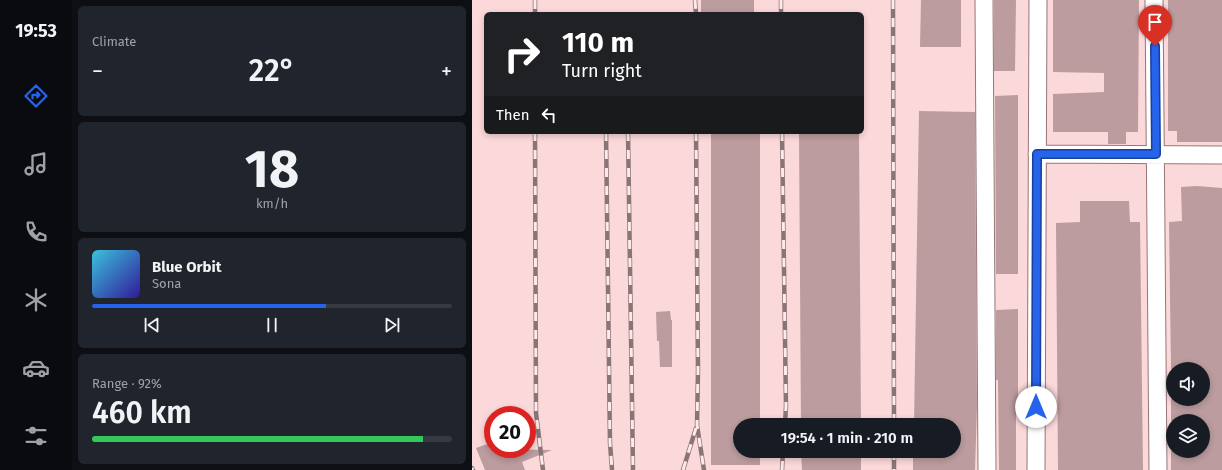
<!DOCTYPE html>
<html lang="en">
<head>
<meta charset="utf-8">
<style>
	body { margin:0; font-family:"Fira Sans",sans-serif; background:#20242c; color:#f1f3f6; height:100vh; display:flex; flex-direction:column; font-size:15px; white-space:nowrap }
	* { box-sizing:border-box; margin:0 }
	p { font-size:13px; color:#9ea1a6 }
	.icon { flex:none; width:22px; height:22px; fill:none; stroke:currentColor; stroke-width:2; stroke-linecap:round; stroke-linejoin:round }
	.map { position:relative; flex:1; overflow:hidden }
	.sheet { display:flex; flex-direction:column; gap:6px; padding:6px; background:#0d0f14; width:400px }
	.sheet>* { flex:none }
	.guide { position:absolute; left:12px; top:12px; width:380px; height:122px; border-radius:6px; box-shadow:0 2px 6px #0003; background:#202124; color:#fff; overflow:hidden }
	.tools { position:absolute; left:694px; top:362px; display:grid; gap:8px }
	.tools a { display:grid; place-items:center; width:44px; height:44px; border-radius:50%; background:#171b24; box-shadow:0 2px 6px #0003; font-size:20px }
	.speed { position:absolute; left:12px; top:406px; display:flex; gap:8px; font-size:20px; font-weight:700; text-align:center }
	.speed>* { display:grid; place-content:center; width:52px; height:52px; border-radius:50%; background:#171b24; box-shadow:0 2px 6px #0003; line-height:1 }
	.speed .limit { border:6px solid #d22; background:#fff; color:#111 }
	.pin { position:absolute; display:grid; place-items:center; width:34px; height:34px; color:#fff; margin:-41px -17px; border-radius:50% 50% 50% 0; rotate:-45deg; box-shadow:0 0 4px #0007 }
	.pin .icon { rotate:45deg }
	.me { position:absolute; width:44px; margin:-22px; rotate:0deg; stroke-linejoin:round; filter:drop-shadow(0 0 3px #0008) }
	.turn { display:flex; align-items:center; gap:14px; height:84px; padding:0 12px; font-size:18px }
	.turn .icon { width:52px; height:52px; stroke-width:2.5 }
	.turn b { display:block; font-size:28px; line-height:34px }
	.then { display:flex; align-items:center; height:38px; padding:0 12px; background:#0003; gap:8px; font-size:15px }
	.big { font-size:30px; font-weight:600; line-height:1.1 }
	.sheet .tile { flex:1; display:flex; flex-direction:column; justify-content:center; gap:6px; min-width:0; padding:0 14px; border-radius:6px; background:#20242c }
	.sheet .dial { align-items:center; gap:0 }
	.dial b { font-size:52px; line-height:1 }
	.song { display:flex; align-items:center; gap:12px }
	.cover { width:48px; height:48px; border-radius:6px; background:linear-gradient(135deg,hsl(190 70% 55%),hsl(250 70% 35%)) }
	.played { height:4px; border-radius:2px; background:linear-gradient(90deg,#2563eb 65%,#363941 65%) }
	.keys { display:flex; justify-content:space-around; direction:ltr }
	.heat { display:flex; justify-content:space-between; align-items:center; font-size:22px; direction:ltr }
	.charge { height:6px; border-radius:3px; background:linear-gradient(90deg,#34c759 92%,#363941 0) }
	.trip { position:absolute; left:261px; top:418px; width:228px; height:40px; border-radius:20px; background:#171b24; box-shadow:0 2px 6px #0003; font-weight:600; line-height:40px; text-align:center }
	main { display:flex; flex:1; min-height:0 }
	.menu { display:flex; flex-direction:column; width:72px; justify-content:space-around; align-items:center; background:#090b0e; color:#9ea1a6 }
	.menu .icon { width:28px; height:28px }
	.menu .active { color:#2563eb }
	.menu b { font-size:18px; color:#f1f3f6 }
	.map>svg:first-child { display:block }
	.building { fill:#bc9c9e }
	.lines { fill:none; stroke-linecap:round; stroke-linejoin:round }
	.minor-casing { stroke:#967678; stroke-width:19 }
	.minor { stroke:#fff; stroke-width:17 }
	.rail-casing { stroke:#8b7476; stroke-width:4.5 }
	.rail { stroke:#ffe9eb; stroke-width:3; stroke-dasharray:9; stroke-linecap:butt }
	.route-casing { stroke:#184099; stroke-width:10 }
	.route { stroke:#2563eb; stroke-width:7 }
</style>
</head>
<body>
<main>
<nav class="menu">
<b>19:53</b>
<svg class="icon active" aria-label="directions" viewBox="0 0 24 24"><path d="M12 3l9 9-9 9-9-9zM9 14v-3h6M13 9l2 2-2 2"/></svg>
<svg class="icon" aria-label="music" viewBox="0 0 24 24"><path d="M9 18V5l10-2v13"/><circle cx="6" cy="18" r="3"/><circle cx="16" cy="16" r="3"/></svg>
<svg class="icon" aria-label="phone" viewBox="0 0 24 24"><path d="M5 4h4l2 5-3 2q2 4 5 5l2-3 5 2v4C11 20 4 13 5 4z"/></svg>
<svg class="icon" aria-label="climate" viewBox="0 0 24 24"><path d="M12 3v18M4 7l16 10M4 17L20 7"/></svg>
<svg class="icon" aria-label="car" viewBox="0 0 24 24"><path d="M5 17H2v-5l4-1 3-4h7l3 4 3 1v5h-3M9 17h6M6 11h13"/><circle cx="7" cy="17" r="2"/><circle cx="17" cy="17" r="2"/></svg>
<svg class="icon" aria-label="filters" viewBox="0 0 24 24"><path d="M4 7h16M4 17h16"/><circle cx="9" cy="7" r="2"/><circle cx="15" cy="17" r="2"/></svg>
</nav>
<section class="sheet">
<div class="tile"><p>Climate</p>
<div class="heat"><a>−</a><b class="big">22°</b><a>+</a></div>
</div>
<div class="tile dial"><b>18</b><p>km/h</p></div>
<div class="tile">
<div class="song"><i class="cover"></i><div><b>Blue Orbit</b><p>Sona</p></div></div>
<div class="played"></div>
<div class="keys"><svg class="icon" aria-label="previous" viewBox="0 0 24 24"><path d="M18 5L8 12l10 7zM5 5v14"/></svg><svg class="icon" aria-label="pause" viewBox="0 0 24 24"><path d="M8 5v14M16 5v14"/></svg><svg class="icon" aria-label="next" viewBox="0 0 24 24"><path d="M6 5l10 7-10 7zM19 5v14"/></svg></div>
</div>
<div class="tile"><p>Range · 92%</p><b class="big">460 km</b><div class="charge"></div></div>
</section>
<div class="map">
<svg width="750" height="470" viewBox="0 0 750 470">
	<rect width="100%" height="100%" fill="#fbd8da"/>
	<path class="building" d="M 229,0 L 282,0 L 282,14 L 229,14 Z
		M 449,0 L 489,0 L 489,47 L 448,47 Z
		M 522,0 L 544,0 L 543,71 L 522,71 Z
		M 581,0 L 667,0 L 666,132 L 654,132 L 654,144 L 636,144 L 636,132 L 581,132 L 581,94 L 632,92 L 632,73 L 581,72 Z
		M 696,0 L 750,0 L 750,142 L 705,142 L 705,131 L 696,131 Z
		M 546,95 L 546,274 L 524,274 L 523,96 Z
		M 447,111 L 503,112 L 505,406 L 503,470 L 441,470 L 441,451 L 482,451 L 482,425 L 442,425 Z
		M 239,132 L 288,132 L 288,425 L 268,425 L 268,451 L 288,451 L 288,465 L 239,465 Z
		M 327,132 L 387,132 L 389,425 L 329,425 Z
		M 725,186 L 750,188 L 750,470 L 699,470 L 699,451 L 731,451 L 731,421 L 699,421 L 699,399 L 731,399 L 731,369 L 699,369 L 697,222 L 710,221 L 709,187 Z
		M 608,201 L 657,201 L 658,222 L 668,222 L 671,470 L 586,470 L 584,223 L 608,222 Z
		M 546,309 L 546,406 L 544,406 L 544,470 L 527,470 L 526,380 L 524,380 L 524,310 Z
		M 198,311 L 199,320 L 200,320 L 200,367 L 188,367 L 187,341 L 185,341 L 184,312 Z
		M 21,442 L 21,449 L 80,450 L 50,462 L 53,470 L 13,470 L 4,448 Z
		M 329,451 L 389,451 L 389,470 L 330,470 Z"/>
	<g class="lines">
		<defs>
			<path id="minor" d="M 512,0 L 515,470
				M 682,0 L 686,470
				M 565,154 L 750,155
				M 564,470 L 566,0"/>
		</defs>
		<use href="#minor" class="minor-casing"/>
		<use href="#minor" class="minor"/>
		<defs>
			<path id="rail" d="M 63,0 L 63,14
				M 223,0 L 224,14
				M 309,0 L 309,14
				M 421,0 L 422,425
				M 63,132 L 64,413 L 71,470
				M 134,132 L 138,443 L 140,470
				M 156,132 L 161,470
				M 224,132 L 226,370 L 225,425 L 232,470
				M 310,132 L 314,406 L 313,425
				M 422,451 L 422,470
				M 0,468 L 1,470
				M 211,470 L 224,428
				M 310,470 L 311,451"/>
		</defs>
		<use href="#rail" class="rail-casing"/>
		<use href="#rail" class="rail"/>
	</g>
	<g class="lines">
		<defs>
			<path id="route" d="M 564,407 L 565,154 L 684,154 L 683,46"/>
		</defs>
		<use href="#route" class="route-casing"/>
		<use href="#route" class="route"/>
	</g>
</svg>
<div class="tools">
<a><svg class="icon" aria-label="sound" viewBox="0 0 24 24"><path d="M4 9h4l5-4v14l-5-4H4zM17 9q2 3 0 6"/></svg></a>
<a><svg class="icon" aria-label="layers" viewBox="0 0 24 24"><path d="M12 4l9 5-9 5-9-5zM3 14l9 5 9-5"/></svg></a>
</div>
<div class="speed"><div class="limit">20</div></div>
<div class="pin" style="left:683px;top:46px;background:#d93025"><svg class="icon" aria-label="arrive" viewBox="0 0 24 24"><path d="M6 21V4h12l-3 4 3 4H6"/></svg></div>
<svg class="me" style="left:564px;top:407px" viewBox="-20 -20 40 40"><circle r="19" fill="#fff"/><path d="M0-13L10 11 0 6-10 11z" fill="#2563eb"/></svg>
<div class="trip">19:54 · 1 min · 210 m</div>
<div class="guide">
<div class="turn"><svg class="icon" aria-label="right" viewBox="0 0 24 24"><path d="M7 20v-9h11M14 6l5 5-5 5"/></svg><div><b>110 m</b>Turn right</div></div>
<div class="then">Then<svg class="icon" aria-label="left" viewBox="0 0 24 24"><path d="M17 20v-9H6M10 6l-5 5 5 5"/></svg></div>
</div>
</div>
</main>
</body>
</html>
